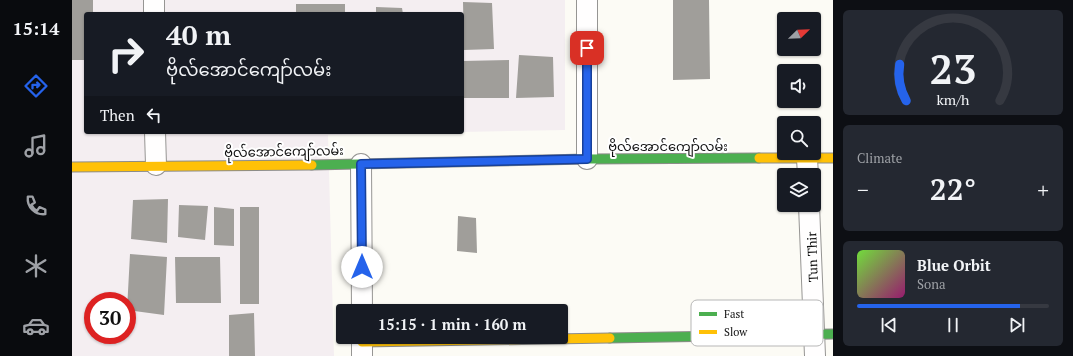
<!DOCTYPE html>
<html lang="en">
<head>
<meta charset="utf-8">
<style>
	body { margin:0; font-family:"PT Serif","Noto Sans Myanmar",serif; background:#242831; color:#f1f3f6; height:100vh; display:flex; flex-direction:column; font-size:15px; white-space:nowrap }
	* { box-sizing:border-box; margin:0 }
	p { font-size:13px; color:#9ea1a6 }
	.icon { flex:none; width:22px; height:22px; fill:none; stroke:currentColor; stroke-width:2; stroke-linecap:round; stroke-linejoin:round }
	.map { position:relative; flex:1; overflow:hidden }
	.details { display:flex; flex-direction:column; gap:10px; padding:10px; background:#0d0f14; width:240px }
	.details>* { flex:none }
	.top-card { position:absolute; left:12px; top:12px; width:380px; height:122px; border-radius:4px; box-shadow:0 1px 3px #0004; background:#171b24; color:#f1f3f6; overflow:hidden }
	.needle { width:26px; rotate:67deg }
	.controls { position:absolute; left:705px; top:12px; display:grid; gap:8px }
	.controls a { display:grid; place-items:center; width:44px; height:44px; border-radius:4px; background:#171b24; box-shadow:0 1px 3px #0004; font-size:20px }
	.speed { position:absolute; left:12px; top:292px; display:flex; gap:8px; font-size:20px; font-weight:700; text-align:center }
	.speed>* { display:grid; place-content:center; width:52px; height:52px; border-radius:50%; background:#171b24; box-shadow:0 1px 3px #0004; line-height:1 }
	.speed .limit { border:6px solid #d22; background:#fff; color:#111 }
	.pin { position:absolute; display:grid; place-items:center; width:34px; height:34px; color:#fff; margin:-17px; border-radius:8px; box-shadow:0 2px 6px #0006 }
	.me { position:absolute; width:44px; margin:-22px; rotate:0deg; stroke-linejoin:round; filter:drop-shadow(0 0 3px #0008) }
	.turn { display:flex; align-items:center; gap:14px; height:84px; padding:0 16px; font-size:18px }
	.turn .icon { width:52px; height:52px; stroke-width:2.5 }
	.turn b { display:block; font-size:28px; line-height:34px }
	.then { display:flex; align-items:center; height:38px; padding:0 16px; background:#0003; gap:8px; font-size:15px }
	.big { font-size:30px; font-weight:600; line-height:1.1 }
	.details .tile { flex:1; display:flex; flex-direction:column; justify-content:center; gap:6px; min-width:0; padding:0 14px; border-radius:6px; background:#242831 }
	.details .dial { align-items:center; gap:0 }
	.dial svg { height:104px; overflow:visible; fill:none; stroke:#363941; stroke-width:7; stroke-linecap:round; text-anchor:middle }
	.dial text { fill:#f1f3f6; stroke:none }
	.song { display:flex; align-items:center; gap:12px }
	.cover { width:48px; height:48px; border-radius:6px; background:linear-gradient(135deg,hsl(100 70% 55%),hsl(320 70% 35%)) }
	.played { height:4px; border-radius:2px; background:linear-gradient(90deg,#2563eb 85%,#363941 85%) }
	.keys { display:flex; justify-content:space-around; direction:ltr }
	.heat { display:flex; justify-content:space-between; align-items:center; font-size:22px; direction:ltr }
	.trip { position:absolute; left:264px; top:304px; width:232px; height:40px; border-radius:4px; background:#171b24; box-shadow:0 1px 3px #0004; font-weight:600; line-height:40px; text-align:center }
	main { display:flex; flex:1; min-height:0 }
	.menu { display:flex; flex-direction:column; width:72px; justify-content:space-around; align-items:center; background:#090b0e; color:#9ea1a6 }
	.menu .icon { width:28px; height:28px }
	.menu .selected { color:#2563eb }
	.menu b { font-size:18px; color:#f1f3f6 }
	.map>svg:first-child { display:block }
	.industrial { fill:#f4eef1; fill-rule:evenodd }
	.building { fill:#a09e9a }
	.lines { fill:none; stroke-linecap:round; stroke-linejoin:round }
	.street-casing { stroke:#969593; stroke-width:22 }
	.fast-casing { stroke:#8c8c89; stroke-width:11 }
	.slow-casing { stroke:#8c8c89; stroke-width:11 }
	.street { stroke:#fffefe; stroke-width:20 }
	.fast { stroke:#4caf50; stroke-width:9 }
	.slow { stroke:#ffc107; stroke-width:9 }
	.route-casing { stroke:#184099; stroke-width:10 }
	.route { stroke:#2563eb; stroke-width:7 }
	.labels { text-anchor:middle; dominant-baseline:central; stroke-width:4; stroke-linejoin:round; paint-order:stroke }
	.street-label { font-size:13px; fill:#0f0f0f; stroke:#fff }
	.key { fill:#fff; stroke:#b7b7b7; stroke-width:1 }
	.key-label { font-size:11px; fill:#0f0f0f }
</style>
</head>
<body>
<main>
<nav class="menu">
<b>15:14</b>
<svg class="icon selected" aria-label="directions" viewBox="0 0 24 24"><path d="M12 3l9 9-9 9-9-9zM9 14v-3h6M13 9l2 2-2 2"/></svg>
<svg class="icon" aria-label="music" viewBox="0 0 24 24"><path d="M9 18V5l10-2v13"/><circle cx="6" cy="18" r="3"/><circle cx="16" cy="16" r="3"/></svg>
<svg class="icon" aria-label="phone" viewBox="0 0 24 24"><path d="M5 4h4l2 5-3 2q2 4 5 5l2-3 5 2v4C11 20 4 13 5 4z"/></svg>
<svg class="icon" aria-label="climate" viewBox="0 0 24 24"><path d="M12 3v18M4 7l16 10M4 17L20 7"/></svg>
<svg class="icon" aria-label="car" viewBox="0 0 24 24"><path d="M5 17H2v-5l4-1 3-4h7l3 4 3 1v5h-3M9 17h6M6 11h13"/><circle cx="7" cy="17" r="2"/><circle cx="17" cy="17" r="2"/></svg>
</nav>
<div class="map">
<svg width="761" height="356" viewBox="0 0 761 356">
	<rect width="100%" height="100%" fill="#fcfbf5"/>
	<path class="industrial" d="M 0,0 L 493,0 L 493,130 L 390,132 L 390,14 L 14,14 L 14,132 L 385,132 L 256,135 L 262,356 L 0,356 ZM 21,301 L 55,301 L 55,335 L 21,335 Z"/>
	<path class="building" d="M 0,0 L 21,0 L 21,14 L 14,14 L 14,60 L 0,60 Z
		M 601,0 L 637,0 L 638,79 L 601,80 Z
		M 391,2 L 420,3 L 422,49 L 392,50 Z
		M 224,4 L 273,4 L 273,14 L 224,14 Z
		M 304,7 L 330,8 L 331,14 L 304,14 Z
		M 447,55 L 481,57 L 482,97 L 444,98 Z
		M 437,60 L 437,98 L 390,98 L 390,61 Z
		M 96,199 L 95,243 L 59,239 L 61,200 Z
		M 107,205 L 136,206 L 133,240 L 106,237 Z
		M 142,207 L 162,209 L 162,246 L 142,245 Z
		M 168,207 L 187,207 L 187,304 L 168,304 Z
		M 386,216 L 404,218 L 405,253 L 385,251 Z
		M 58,254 L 95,257 L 92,315 L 55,310 Z
		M 103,257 L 148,257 L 149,303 L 104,303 Z
		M 182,313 L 183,356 L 157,356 L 157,315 Z"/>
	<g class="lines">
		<defs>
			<path id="street" d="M 82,0 L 82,14
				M 83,132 L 84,165
				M 515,159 L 515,0
				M 735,159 L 736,175
				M 289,164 L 290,311
				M 737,205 L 743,356
				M 290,337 L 290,356"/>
			<path id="fast" d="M 240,165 L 515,159 L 687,158
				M 538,338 L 761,334"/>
			<path id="slow" d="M 687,158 L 761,158
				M 0,167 L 240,165
				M 290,342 L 538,338"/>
		</defs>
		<use href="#street" class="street-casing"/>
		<use href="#fast" class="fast-casing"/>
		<use href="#slow" class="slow-casing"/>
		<use href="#street" class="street"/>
		<use href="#fast" class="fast"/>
		<use href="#slow" class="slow"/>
	</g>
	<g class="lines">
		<defs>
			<path id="route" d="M 290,267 L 289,164 L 515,159 L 515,48"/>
		</defs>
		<use href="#route" class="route-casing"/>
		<use href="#route" class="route"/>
	</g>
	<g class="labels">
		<g class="street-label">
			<text x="596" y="146">ဗိုလ်အောင်ကျော်လမ်း</text>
			<text transform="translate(212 151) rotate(-1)">ဗိုလ်အောင်ကျော်လမ်း</text>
			<text transform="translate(740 257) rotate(-92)">Tun Thir</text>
		</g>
	</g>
	<rect x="619" y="300" width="132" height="46" rx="6" class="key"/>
	<rect x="627" y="312" width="18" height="4" fill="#4caf50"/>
	<rect x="627" y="330" width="18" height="4" fill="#ffc107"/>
	<g class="key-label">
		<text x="652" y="318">Fast</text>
		<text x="652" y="336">Slow</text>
	</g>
</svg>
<div class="controls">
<a><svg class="needle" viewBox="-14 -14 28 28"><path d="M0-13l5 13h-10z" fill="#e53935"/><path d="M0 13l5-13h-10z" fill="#9ea1a6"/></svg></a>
<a><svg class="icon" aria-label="sound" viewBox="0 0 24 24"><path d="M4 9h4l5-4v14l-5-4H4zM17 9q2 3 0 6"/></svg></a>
<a><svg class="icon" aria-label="search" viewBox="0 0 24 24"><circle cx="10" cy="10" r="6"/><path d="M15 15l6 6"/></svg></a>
<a><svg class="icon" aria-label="layers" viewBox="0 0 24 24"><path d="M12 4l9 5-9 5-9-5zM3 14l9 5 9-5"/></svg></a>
</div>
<div class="speed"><div class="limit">30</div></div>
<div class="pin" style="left:515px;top:48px;background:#d93025"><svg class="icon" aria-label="arrive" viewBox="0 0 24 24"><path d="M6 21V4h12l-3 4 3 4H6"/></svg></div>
<svg class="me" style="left:290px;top:267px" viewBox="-20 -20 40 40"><circle r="19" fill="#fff"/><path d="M0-13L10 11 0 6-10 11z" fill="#2563eb"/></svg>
<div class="trip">15:15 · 1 min · 160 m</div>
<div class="top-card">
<div class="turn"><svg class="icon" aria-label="right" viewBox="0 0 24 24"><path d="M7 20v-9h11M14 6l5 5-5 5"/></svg><div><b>40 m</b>ဗိုလ်အောင်ကျော်လမ်း</div></div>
<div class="then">Then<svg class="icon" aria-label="left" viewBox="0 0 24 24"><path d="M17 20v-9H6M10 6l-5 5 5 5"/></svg></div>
</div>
</div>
<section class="details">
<div class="tile dial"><svg viewBox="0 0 100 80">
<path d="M14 69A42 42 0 1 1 86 69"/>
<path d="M14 69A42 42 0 0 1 9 41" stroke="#2563eb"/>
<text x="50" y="56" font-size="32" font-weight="700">23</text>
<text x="50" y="72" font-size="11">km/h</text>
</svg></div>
<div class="tile"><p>Climate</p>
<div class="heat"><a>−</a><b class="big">22°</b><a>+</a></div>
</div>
<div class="tile">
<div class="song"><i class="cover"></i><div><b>Blue Orbit</b><p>Sona</p></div></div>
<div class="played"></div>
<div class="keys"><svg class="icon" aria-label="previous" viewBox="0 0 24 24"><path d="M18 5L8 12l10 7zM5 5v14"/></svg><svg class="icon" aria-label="pause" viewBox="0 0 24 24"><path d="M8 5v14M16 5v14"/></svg><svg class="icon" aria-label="next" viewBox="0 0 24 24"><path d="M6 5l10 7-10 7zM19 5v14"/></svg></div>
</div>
</section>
</main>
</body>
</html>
